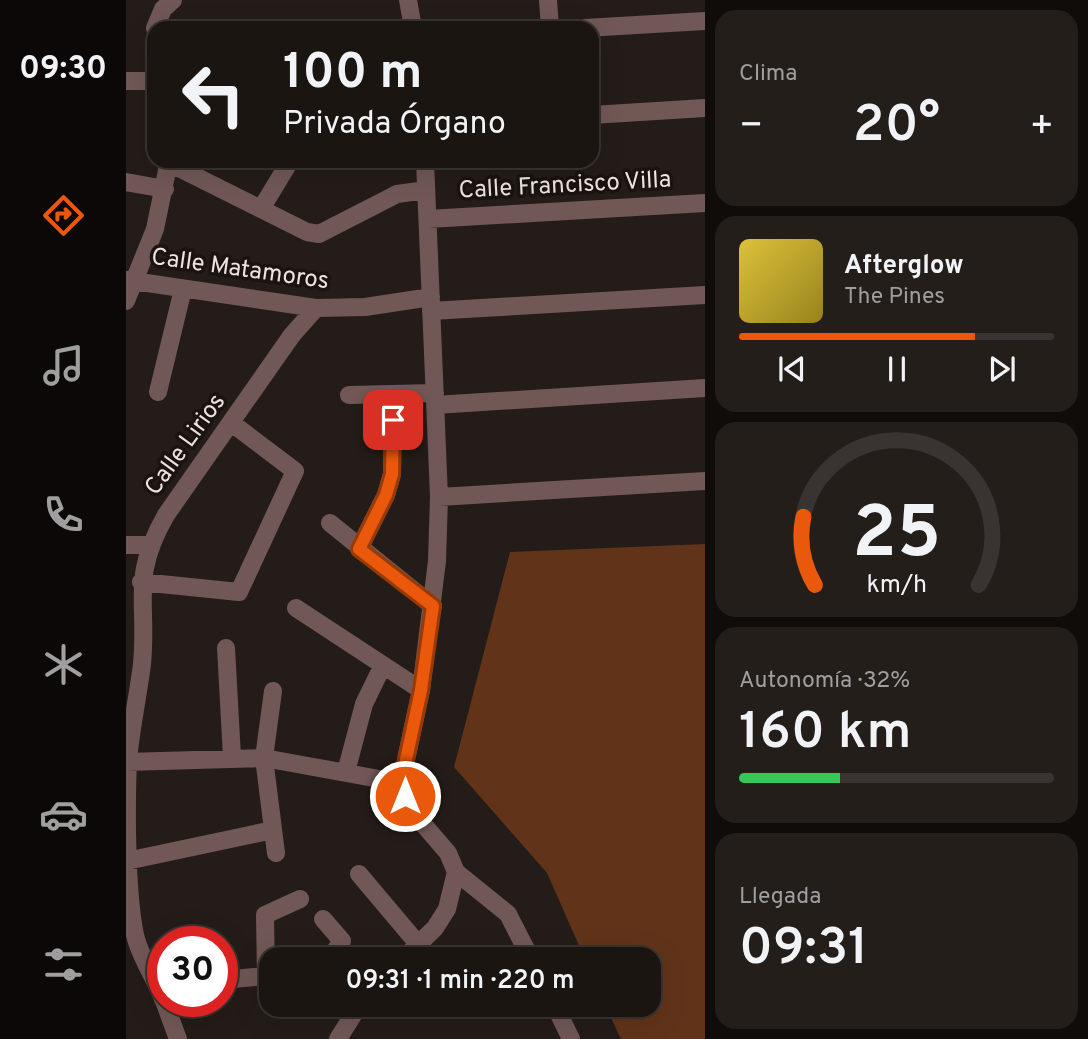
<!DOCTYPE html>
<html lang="es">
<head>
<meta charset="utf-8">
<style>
	body { margin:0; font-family:Overpass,sans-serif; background:#241e1b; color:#f1f3f6; height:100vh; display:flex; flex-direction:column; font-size:26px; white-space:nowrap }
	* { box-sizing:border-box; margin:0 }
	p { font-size:23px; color:#a09f9f }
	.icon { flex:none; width:38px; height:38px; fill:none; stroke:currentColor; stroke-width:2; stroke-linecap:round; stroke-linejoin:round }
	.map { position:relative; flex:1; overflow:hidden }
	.side { display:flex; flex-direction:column; gap:10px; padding:10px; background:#0f0c0a; width:383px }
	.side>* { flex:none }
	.hud { position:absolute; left:21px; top:21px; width:452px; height:147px; border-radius:21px; box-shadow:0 7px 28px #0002,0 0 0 2px #393432; background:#1b1512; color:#f1f3f6; overflow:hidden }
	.speed { position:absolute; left:21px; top:926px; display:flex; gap:14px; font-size:35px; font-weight:700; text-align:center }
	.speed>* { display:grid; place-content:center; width:91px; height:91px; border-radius:50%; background:#1b1512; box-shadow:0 7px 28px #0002,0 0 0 2px #393432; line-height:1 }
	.speed .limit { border:10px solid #d22; background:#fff; color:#111 }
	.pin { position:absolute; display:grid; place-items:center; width:60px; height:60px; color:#fff; margin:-30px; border-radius:14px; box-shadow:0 4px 10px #0006 }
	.me { position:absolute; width:77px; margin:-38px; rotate:0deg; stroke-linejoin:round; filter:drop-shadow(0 0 5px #0008) }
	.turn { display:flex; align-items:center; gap:24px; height:147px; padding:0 21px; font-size:32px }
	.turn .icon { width:91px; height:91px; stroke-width:2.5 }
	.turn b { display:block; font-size:49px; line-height:60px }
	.big { font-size:52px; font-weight:600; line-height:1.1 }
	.side .widget { flex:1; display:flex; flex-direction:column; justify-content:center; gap:10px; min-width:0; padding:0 24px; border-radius:21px; background:#241e1b }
	.side .dial { align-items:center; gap:0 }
	.dial svg { height:182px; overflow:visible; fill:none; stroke:#393432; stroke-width:7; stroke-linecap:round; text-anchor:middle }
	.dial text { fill:#f1f3f6; stroke:none }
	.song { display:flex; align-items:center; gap:21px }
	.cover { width:84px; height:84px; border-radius:10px; background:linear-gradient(135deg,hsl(50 70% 55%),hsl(50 70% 35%)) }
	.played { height:7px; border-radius:4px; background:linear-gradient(90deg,#ea580c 75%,#393432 75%) }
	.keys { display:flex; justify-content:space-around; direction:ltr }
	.heat { display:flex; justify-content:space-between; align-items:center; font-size:38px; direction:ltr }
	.charge { height:10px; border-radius:5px; background:linear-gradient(90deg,#34c759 32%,#393432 0) }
	.trip { position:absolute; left:133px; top:947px; width:402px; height:70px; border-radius:21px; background:#1b1512; box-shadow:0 7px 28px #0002,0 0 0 2px #393432; font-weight:600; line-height:70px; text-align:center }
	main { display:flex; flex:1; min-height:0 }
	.dock { display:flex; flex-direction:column; width:126px; justify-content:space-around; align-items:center; background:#0b0807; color:#a09f9f }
	.dock .icon { width:49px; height:49px }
	.dock .current { color:#ea580c }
	.dock b { font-size:32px; color:#f1f3f6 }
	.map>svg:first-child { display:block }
	.forest { fill:#61341a }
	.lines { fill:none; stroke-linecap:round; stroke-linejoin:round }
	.minor { stroke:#715856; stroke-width:18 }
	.route-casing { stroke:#983908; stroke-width:18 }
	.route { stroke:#ea580c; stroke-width:12 }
	.labels { text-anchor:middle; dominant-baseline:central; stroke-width:7; stroke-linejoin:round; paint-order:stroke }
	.street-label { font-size:24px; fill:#ebe5e2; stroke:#1a130f }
</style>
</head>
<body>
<main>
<nav class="dock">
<b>09:30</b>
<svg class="icon current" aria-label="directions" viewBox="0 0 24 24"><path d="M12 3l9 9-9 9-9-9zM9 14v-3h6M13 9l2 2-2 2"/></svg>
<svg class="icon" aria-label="music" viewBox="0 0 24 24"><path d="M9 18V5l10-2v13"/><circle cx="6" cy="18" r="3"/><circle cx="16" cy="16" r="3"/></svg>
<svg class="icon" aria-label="phone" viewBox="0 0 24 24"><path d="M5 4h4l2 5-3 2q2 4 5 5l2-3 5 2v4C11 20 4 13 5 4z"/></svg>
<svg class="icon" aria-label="climate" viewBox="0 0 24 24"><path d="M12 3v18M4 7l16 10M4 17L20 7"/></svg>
<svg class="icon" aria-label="car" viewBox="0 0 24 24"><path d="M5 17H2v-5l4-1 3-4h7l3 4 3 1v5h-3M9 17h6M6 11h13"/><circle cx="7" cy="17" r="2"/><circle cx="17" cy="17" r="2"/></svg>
<svg class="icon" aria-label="filters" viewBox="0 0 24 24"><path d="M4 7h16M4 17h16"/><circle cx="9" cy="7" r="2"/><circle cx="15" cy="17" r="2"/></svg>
</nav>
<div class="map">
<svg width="579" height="1039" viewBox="0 0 579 1039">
	<rect width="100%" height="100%" fill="#241c18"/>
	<path class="forest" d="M 579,544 L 579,1039 L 495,1039 L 479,1005 L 523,1004 L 523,959 L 459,959 L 421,873 L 328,767 L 384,552 Z"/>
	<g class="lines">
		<path class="minor" d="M 282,0 L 287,28
			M 422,0 L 424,28
			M 29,28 L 37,9 L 47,0
			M 459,28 L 579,21
			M 0,81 L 28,81
			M 466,115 L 579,108
			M 43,163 L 181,232 L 193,234 L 271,194 L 300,190
			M 0,182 L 39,189
			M 135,209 L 164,161
			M 302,219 L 579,203
			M 0,280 L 190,308 L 239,307 L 305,297
			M 0,301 L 29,229 L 43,161
			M 305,311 L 579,295
			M 32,392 L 57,289
			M 223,395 L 309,393
			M 309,405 L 579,388
			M 313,497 L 579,481
			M 204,523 L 307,606
			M 0,545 L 23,545
			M 233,549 L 260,495 L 266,474 L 267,394
			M 15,582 L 113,592 L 169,471 L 107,424
			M 170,608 L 295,690
			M 100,648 L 106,757
			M 147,691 L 138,758 L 150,853
			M 0,762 L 138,758 L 275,783
			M 220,772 L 238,704 L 257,665
			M 1,861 L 147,830
			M 330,872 L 382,914 L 405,959
			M 233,874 L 292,944
			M 197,919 L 216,941 L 206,955 L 210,959
			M 277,959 L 309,928 L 321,909 L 330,872 L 322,853 L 285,810 L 275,783 L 295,690 L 311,561 L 313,497 L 299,161
			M 96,980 L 140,976 L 139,915 L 174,899
			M 37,999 C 29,978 14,957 9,935 C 0,892 0,805 2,760 C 5,728 12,696 16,664 C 22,599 4,578 40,515 L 166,335 L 190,308
			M 38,1001 L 52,1039
			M 428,1004 L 445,1039
			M 212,1039 L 234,1004"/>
	</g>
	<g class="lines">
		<defs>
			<path id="route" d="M 267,420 L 266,474 L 260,495 L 233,549 L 307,606 L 295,690 L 275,783 L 279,796"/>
		</defs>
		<use href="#route" class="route-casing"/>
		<use href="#route" class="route"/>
	</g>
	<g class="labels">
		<g class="street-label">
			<text transform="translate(439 186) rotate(-3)">Calle Francisco Villa</text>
			<text transform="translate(114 270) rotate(8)">Calle Matamoros</text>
			<text transform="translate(60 445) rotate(-54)">Calle Lirios</text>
		</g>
	</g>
</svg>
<div class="speed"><div class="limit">30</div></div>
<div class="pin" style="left:267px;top:420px;background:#d93025"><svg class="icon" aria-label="arrive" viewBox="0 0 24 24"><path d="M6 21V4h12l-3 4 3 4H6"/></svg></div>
<svg class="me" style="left:279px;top:796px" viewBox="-20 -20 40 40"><circle r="17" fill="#ea580c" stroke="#fff" stroke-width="3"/><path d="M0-11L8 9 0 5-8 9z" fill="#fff"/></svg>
<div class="trip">09:31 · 1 min · 220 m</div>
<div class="hud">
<div class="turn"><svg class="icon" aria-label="left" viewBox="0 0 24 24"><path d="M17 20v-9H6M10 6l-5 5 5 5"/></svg><div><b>100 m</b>Privada Órgano</div></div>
</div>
</div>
<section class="side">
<div class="widget"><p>Clima</p>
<div class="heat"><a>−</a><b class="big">20°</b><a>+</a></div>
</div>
<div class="widget">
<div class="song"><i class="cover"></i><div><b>Afterglow</b><p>The Pines</p></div></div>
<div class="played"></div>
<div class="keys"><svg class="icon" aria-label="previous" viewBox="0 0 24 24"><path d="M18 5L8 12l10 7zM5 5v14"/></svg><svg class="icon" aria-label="pause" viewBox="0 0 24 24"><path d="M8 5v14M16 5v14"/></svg><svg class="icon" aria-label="next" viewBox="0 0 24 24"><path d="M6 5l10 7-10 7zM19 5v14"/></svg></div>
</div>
<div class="widget dial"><svg viewBox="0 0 100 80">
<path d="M14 69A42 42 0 1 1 86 69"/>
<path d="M14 69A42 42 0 0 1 9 39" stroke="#ea580c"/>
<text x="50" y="56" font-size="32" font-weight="700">25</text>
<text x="50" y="72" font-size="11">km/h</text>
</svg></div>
<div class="widget"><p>Autonomía · 32%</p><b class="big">160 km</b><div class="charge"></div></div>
<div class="widget"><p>Llegada</p><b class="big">09:31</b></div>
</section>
</main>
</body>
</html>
